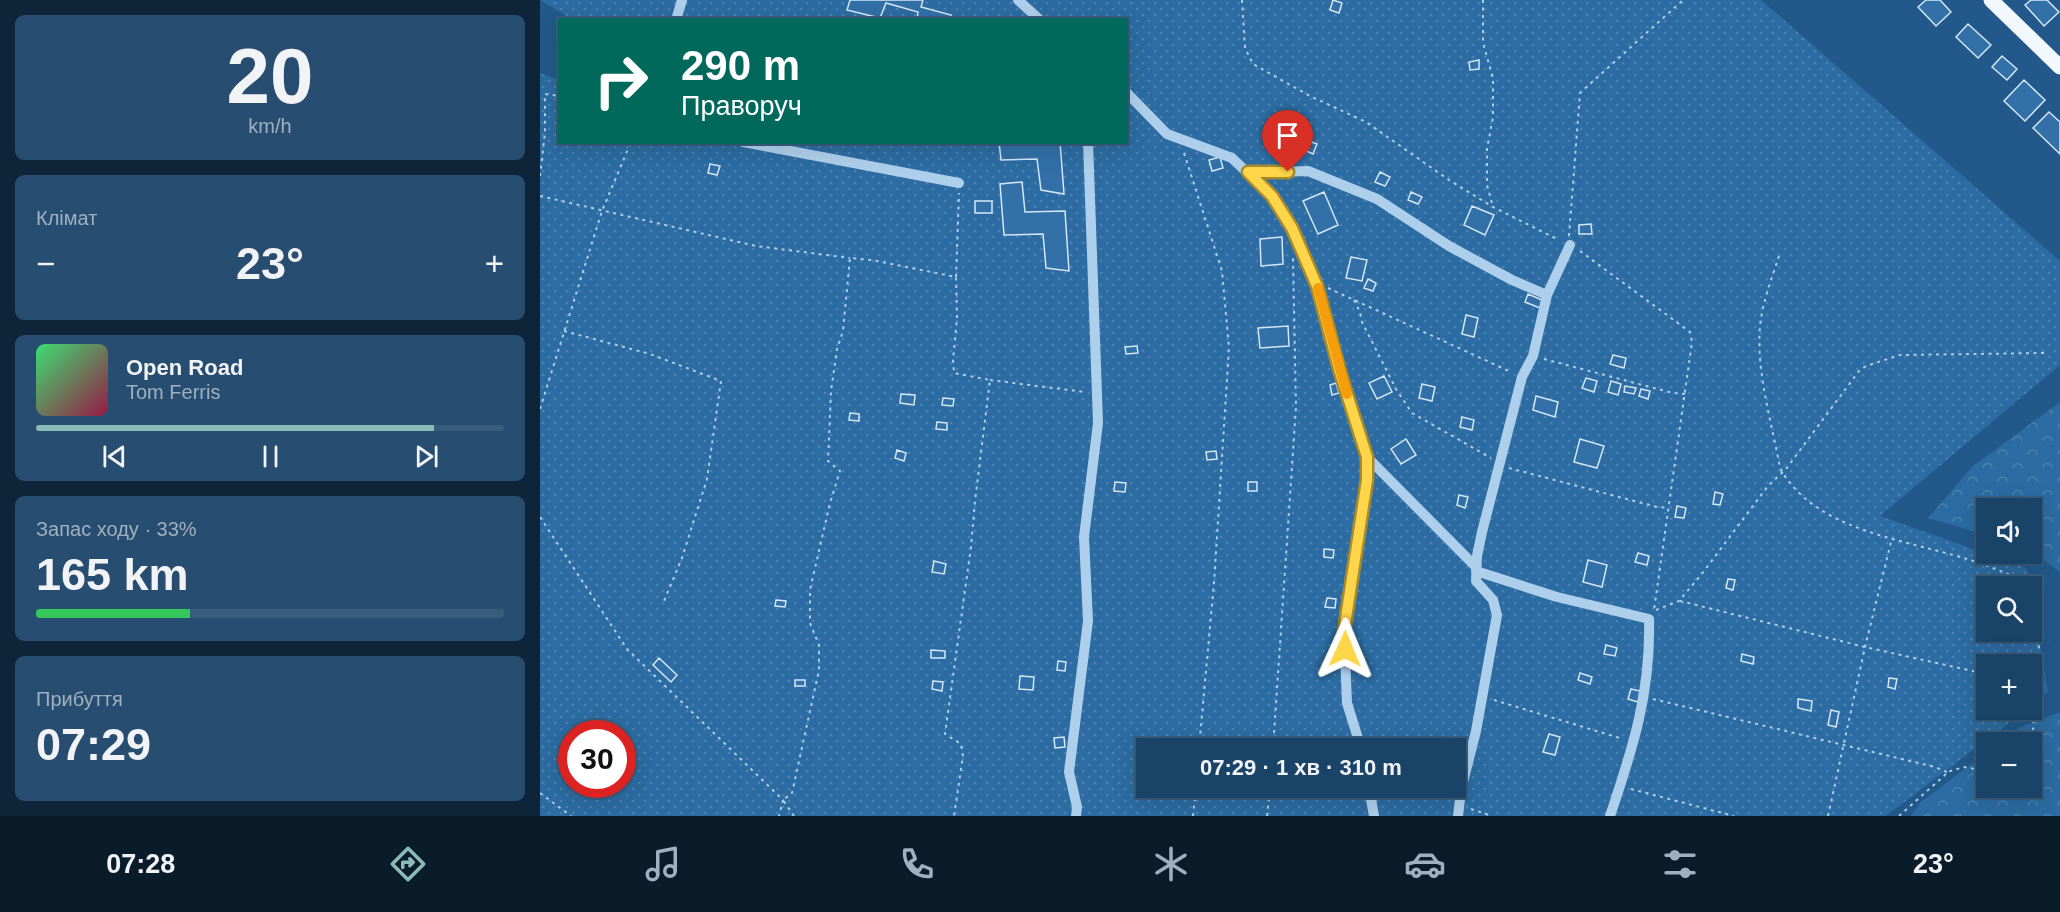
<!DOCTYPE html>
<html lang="uk">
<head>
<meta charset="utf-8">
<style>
	body { margin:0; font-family:Arial,sans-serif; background:#274e71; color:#f1f3f6; height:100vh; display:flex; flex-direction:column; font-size:22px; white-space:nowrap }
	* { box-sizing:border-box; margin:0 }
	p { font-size:20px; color:#9fb0c0 }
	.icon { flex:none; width:33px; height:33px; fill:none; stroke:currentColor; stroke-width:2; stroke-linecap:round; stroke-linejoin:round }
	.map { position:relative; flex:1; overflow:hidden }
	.sheet { display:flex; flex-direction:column; gap:15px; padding:15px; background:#0e2539; width:540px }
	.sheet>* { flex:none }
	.guide { position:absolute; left:18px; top:18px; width:570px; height:126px; border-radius:0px; box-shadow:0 6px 24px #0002,0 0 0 2px #385c7c; background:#00695c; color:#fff; overflow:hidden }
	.controls { position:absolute; left:1436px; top:498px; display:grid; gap:12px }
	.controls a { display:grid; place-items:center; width:66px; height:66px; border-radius:0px; background:#1a4368; box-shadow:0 6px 24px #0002,0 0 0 2px #385c7c; font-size:30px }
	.speed { position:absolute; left:18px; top:720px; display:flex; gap:12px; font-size:30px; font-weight:700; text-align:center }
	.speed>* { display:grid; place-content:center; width:78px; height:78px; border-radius:50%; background:#1a4368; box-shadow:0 6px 24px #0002,0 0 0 2px #385c7c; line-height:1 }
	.speed .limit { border:9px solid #d22; background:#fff; color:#111 }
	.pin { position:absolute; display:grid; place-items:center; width:51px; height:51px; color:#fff; margin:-62px -26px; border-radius:50% 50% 50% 0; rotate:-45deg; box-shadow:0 0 6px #0007 }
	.pin .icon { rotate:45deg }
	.me { position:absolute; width:66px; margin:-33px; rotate:1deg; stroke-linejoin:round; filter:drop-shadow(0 0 4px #0008) }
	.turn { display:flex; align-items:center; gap:21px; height:126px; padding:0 24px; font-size:27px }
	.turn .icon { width:78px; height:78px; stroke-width:2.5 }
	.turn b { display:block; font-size:42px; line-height:51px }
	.big { font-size:45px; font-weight:700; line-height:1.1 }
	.sheet .widget { flex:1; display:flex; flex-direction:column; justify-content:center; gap:9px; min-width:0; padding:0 21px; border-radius:9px; background:#274e71 }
	.sheet .dial { align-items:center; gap:0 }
	.dial b { font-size:78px; line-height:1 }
	.song { display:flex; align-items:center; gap:18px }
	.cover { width:72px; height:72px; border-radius:9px; background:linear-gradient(135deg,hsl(140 70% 55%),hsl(340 70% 35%)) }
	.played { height:6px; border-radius:3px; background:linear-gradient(90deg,#8bbbb9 85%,#385c7c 85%) }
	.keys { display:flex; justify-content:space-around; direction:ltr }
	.heat { display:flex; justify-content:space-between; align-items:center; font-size:33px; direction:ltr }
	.charge { height:9px; border-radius:4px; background:linear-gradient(90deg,#34c759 33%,#385c7c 0) }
	.trip { position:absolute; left:596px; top:738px; width:330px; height:60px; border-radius:0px; background:#1a4368; box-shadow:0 6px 24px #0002,0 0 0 2px #385c7c; font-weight:700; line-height:60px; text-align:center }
	.menu { display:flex; height:96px; justify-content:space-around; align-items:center; background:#0a1b2a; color:#9fb0c0 }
	.menu .icon { width:42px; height:42px }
	.menu .current { color:#8bbbb9 }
	.menu b { font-size:27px; color:#f1f3f6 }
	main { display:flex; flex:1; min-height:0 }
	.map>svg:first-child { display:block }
	.grass { fill:url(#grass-dots); fill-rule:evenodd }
	.forest { fill:url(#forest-crowns) }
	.building { fill:#3270a7; stroke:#d3e7f8; stroke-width:1.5 }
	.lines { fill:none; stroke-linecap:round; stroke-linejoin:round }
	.path { stroke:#aecfeb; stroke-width:2; stroke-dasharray:3 4.5; stroke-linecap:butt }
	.minor { stroke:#aecfeb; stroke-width:10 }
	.major { stroke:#f3f8fe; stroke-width:15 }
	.route-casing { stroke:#a68a30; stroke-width:15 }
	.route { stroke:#ffd54a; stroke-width:10 }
	.slow { stroke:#f59e0b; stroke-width:10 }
</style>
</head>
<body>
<main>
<section class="sheet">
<div class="widget dial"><b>20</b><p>km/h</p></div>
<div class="widget"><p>Клімат</p>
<div class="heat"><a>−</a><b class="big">23°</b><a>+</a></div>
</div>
<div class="widget">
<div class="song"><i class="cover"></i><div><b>Open Road</b><p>Tom Ferris</p></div></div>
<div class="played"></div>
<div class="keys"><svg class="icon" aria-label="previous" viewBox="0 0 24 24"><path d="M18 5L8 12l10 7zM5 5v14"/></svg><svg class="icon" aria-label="pause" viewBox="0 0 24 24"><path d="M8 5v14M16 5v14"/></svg><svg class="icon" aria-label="next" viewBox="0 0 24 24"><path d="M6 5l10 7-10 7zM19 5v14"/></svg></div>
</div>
<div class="widget"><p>Запас ходу · 33%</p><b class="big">165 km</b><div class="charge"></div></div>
<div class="widget"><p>Прибуття</p><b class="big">07:29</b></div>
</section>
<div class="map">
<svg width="1520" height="816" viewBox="0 0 1520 816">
	<defs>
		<pattern id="grass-dots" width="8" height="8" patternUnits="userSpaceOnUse" patternTransform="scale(1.5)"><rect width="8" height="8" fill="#2c6ca2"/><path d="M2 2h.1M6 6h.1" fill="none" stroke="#4c82b0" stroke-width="1.8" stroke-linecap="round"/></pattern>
		<pattern id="forest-crowns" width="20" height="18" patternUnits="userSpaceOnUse" patternTransform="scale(1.5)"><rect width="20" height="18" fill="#2c6ca2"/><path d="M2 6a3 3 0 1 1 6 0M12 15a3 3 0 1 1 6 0" fill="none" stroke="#4c82b0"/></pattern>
	</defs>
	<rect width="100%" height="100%" fill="#22598a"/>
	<path class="grass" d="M 0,0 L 1221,0 L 1520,261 L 1520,365 L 1340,516 L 1487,568 L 1491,586 L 1446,586 L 1446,632 L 1491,632 L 1491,589 L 1508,692 L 1491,705 L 1491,664 L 1446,664 L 1446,710 L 1486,710 L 1346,816 L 0,816 L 0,73 L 19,80 L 20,142 L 586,142 L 586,20 L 33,20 ZM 32,734 L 82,734 L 82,784 L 32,784 ZM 606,748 L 915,748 L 915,788 L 606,788 Z"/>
	<path class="forest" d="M 1520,402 L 1520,572 L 1491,550 L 1491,508 L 1446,508 L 1446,535 L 1388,518 L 1433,466 Z
		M 1520,712 L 1520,816 L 1371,816 L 1381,802 L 1446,753 L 1446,788 L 1491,788 L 1491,742 L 1460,742 L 1480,727 Z"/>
	<path class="building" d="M 310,0 L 383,0 L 381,7 L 411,15 L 410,20 L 377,20 L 378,12 L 346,3 L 340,18 L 307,10 Z
		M 793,0 L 802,3 L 799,13 L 790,10 Z
		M 1386,0 L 1400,0 L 1411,12 L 1396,26 L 1378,7 Z
		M 1491,0 L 1507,0 L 1519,12 L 1504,26 L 1485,5 Z
		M 1428,24 L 1451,45 L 1438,58 L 1416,37 Z
		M 1462,56 L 1477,69 L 1467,80 L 1452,67 Z
		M 939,60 L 939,69 L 930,70 L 929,62 Z
		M 1484,80 L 1505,100 L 1485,121 L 1464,101 Z
		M 1509,112 L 1520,122 L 1520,154 L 1493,128 Z
		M 766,140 L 777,144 L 773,154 L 762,149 Z
		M 459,142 L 520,142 L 524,194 L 501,190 L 497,159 L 461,160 Z
		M 680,157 L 683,168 L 672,171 L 669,160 Z
		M 170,164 L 180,166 L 177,175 L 168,173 Z
		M 840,172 L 850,177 L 845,186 L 835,182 Z
		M 482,182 L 485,212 L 525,211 L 529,271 L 506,268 L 503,234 L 464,235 L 460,184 Z
		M 784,192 L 798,225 L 778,234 L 763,201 Z
		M 871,192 L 882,197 L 878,204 L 868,200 Z
		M 435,201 L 452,201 L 452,213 L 435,213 Z
		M 932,206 L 954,215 L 945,235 L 924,225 Z
		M 1051,224 L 1052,234 L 1039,234 L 1039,225 Z
		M 742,237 L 743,264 L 721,266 L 720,239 Z
		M 811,257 L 827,260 L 822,281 L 806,278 Z
		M 828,279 L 836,283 L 833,291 L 824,288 Z
		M 988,294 L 1002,300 L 1000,308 L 985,302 Z
		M 926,315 L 938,318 L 934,337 L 922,334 Z
		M 748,326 L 749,346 L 720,348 L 718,328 Z
		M 597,346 L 598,353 L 586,354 L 585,347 Z
		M 1073,355 L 1086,358 L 1084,368 L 1070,364 Z
		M 844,376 L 852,392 L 837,399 L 829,383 Z
		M 1046,378 L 1057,381 L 1054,392 L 1042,388 Z
		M 1071,381 L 1081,384 L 1078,395 L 1068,392 Z
		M 796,383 L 799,393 L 792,395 L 790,385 Z
		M 882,384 L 895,387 L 892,401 L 879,398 Z
		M 1085,386 L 1096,388 L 1094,394 L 1084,392 Z
		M 1101,389 L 1110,391 L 1108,399 L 1099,396 Z
		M 361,394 L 375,395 L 374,405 L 360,403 Z
		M 996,396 L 1018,402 L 1015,417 L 993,410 Z
		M 403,398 L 414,399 L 413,406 L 402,405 Z
		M 310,413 L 319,414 L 319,421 L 309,420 Z
		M 922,417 L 934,420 L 932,430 L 920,427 Z
		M 397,422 L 407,423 L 407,430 L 396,429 Z
		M 866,439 L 876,455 L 861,464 L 851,449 Z
		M 1040,439 L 1064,446 L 1057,468 L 1034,462 Z
		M 357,450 L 366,453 L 364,461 L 355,458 Z
		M 676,451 L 677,459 L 667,460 L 666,452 Z
		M 575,482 L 586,483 L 585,492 L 574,491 Z
		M 708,482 L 717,482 L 717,491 L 708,491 Z
		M 1175,492 L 1183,494 L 1180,505 L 1173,504 Z
		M 919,495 L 928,497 L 925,508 L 917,505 Z
		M 1137,506 L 1146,508 L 1144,518 L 1135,517 Z
		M 784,549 L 794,550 L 793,558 L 784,557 Z
		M 1098,553 L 1109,556 L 1107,565 L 1095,562 Z
		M 1048,560 L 1067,565 L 1062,587 L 1043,582 Z
		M 394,561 L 406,564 L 404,574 L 392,572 Z
		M 1188,579 L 1195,580 L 1193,590 L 1186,588 Z
		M 787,598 L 796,599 L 795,608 L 785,607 Z
		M 236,600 L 246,601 L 245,607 L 235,606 Z
		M 1066,645 L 1077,648 L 1075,656 L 1064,654 Z
		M 391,650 L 405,651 L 405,658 L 391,658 Z
		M 1202,654 L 1214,657 L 1213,664 L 1201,661 Z
		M 119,658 L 137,675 L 131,682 L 113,665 Z
		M 518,661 L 526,662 L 525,671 L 517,670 Z
		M 1040,673 L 1052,677 L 1050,684 L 1038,680 Z
		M 480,676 L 494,677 L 493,690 L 479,689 Z
		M 1349,678 L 1357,679 L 1355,689 L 1348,687 Z
		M 255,680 L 265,680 L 265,686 L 255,686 Z
		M 393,681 L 403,682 L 402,691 L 392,689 Z
		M 1091,689 L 1100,691 L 1098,702 L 1088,699 Z
		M 1258,699 L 1272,701 L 1271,711 L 1258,708 Z
		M 1291,710 L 1299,712 L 1296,727 L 1288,725 Z
		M 1009,734 L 1020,737 L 1015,755 L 1003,752 Z
		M 524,737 L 525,747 L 515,748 L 514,738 Z"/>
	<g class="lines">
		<path class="path" d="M 702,0 L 705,48 L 713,64 L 770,96 L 826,122 L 909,180 L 953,207 L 1019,240
			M 943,0 L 943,43 L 953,78 L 953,117 L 947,149 L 947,185 L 953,207
			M 644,153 L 682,271 L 689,348 L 674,583 L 659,748
			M 0,176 L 5,132 L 5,94 L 20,96
			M 0,196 L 216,246 L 310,258
			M 1029,236 L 1040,93 L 1143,0
			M 1040,251 L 1150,332 L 1152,342 L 1114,610
			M 1239,256 C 1232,278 1222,303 1220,327 C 1216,372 1232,423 1240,468 C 1279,539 1387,540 1455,569 C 1466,573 1478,577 1486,586
			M 416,277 L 419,193
			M 788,288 L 971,372
			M 814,300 L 820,312 L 822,322 L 856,389 L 872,413 L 951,458
			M 24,331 L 110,354 L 181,381 L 167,479 L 142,558 L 124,601
			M 1004,359 L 1133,393 L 1146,394
			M 450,380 L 545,392
			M 0,409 L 62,211 L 91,142
			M 969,468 L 1117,507 L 1129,508
			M 0,517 L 87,649 L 243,800 L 239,816
			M 1491,594 L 1498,615 L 1499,650 L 1491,757
			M 1140,601 L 1325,647 L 1446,674
			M 1116,610 L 1139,601 L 1161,575 L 1228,486 L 1246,469 L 1319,371 L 1326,366 L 1360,355 L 1505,353
			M 1113,699 L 1395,767 L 1407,772
			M 954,700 L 1083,739
			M 733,748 L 756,407 L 753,257
			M 1091,789 L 1194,816
			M 0,793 L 31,816
			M 931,809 L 952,816
			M 254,816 L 243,800 L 252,793 L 279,670 L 279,645 L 270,623 L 270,590 L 290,503 L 300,471 L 288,461 L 291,391 L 297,349 L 303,331 L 310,258 L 332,260 L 416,277 L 417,319 L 413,360 L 414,373 L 450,380 L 435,501 L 431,547 L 405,734 L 421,744 L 423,756 L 414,816
			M 653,816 L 656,788
			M 727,816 L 730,788
			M 1288,816 L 1325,647 L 1352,538
			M 1359,816 L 1404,776 L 1407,772 L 1424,767 L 1446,771"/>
		<path class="minor" d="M 478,0 L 500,20
			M 136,20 L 142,0
			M 586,92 L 627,134 L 692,158 L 732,196 L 752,228 L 777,286 L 800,372 L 827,457 L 827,480 L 804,631 L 807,703 L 821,748
			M 203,142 L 419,183
			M 708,173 L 768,171 L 837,199 L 909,246 L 972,280 L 1007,295 L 993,356 L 982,377 L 942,532 L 937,556 L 936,581 L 953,600 L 957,615 L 936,731 L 921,790 L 918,816
			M 1007,295 L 1030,245
			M 827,457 L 936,567
			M 936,571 L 1017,597 L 1109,619 C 1111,692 1093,748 1070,816
			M 829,788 L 834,816
			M 536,816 L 537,807 L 529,772 L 548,621 L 544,537 L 558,423 L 548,142"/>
		<path class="major" d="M 1451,0 L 1520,67"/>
	</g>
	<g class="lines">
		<defs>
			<path id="route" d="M 748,172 L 708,172 L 732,196 L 752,228 L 777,286 L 800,372 L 827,457 L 827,480 L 804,631 L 805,649"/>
		</defs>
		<use href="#route" class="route-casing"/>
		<use href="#route" class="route"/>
		<path class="slow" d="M 778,288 L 807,394"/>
	</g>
</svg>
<div class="controls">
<a><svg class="icon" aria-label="sound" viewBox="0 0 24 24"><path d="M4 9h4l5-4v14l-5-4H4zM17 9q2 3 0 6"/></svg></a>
<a><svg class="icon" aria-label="search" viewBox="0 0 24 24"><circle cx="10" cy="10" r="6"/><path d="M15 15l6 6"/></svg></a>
<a>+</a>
<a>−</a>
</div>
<div class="speed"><div class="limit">30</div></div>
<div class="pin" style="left:748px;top:172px;background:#d93025"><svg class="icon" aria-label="arrive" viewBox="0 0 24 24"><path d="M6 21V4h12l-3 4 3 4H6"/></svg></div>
<svg class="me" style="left:805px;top:649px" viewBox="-20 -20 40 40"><path d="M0-17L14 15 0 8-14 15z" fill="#ffd54a" stroke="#fff" stroke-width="4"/></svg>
<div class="trip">07:29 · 1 хв · 310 m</div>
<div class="guide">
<div class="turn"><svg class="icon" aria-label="right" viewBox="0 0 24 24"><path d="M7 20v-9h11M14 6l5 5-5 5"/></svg><div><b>290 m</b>Праворуч</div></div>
</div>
</div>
</main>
<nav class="menu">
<b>07:28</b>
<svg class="icon current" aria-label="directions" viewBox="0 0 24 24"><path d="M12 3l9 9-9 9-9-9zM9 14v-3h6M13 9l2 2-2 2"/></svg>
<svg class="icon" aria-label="music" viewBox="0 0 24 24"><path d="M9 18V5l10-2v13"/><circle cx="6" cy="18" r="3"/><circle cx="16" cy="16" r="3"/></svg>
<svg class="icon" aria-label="phone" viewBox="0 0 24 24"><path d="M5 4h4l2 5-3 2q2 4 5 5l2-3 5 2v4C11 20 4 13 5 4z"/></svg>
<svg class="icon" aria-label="climate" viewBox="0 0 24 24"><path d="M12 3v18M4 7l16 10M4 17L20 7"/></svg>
<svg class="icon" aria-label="car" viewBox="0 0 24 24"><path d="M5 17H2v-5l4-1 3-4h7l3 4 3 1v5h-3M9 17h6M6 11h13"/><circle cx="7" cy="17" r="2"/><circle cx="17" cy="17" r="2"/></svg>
<svg class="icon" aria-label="filters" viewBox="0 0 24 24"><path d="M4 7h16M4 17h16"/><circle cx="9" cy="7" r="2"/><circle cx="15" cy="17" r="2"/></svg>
<b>23°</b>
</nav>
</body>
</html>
